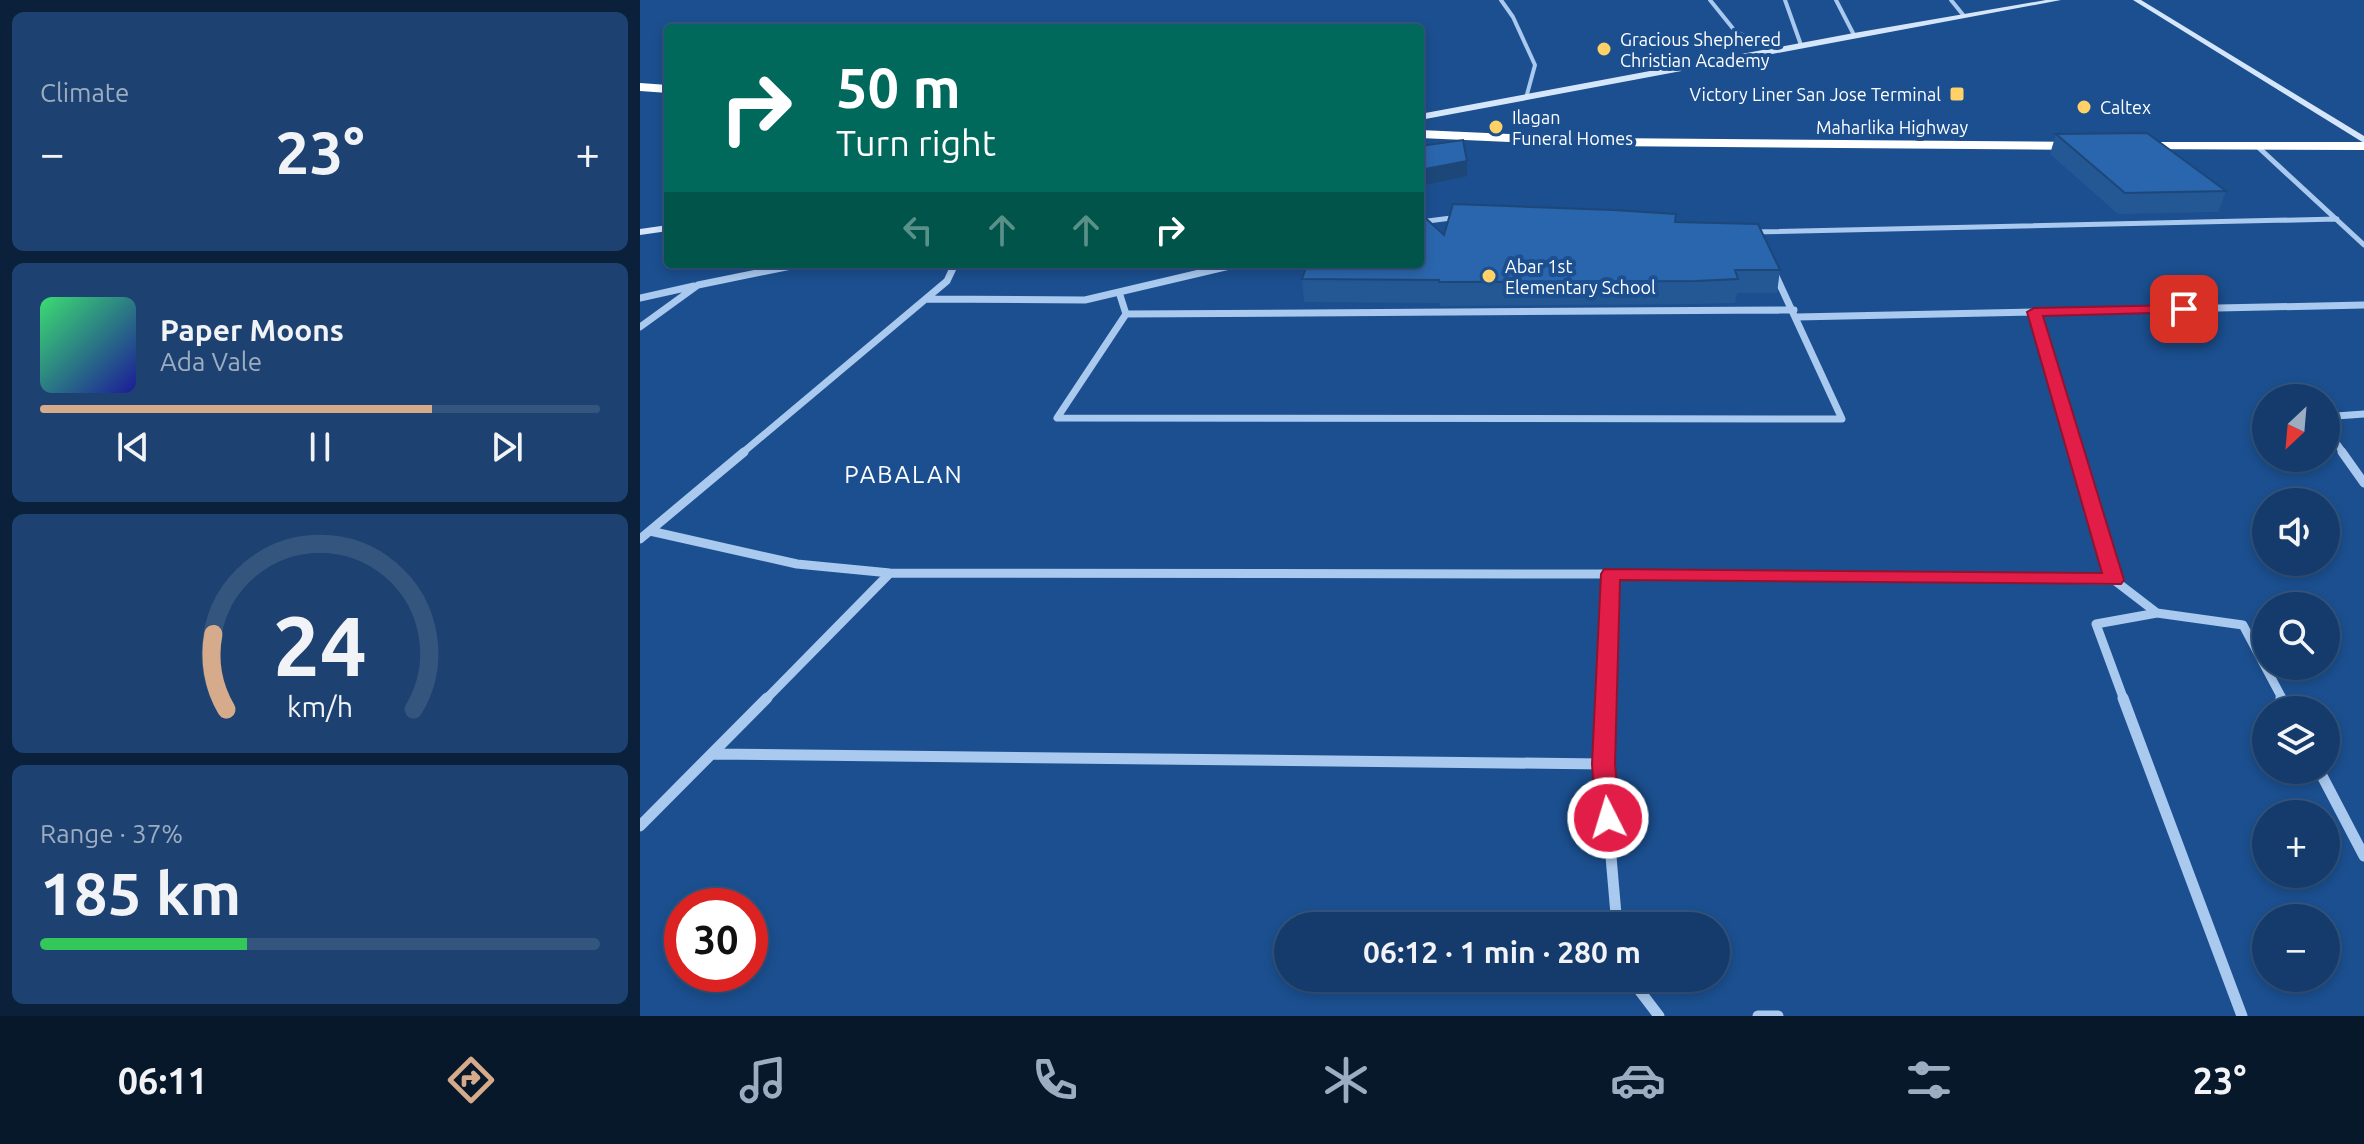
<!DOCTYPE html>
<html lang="en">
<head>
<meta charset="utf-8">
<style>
	body { margin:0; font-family:Ubuntu,sans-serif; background:#1d4271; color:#f1f3f6; height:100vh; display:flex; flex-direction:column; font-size:30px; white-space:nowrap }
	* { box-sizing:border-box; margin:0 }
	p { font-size:26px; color:#9dadc1 }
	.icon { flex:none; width:44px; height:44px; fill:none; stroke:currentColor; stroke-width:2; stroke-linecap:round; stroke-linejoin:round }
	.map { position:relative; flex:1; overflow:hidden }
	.sheet { display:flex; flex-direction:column; gap:12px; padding:12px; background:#0b203b; width:640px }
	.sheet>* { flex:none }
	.banner { position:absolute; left:24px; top:24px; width:760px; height:244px; border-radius:8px; box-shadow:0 4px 12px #0003,0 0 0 2px #33557e; background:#00695c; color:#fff; overflow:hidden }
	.needle { width:52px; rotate:206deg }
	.controls { position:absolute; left:1612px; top:384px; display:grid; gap:16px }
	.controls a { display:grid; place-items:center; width:88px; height:88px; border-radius:50%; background:#143b6b; box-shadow:0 4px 12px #0003,0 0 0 2px #33557e; font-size:40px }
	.speed { position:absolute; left:24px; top:888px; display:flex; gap:16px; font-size:40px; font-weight:700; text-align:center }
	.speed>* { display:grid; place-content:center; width:104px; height:104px; border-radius:50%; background:#143b6b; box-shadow:0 4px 12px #0003,0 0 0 2px #33557e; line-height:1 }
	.speed .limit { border:12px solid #d22; background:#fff; color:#111 }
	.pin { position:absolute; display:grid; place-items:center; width:68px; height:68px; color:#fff; margin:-34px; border-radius:16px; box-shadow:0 4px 12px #0006 }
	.me { position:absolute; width:88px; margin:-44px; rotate:355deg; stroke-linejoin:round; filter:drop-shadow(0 0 6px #0008) }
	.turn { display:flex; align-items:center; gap:28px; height:168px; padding:0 40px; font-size:36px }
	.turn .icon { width:104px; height:104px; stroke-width:2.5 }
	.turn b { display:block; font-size:56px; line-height:68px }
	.lanes { display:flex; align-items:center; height:76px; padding:0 40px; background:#0003; justify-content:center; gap:40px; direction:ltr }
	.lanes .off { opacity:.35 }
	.big { font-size:60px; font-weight:700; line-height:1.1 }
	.sheet .card { flex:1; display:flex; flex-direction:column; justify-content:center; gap:12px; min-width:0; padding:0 28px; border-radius:12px; background:#1d4271 }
	.sheet .dial { align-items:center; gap:0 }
	.dial svg { height:208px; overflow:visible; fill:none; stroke:#33557e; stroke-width:7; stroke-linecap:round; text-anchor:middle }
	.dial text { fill:#f1f3f6; stroke:none }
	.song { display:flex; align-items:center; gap:24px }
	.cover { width:96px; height:96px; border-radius:12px; background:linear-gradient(135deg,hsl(140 70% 55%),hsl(240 70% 35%)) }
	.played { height:8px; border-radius:4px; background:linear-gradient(90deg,#d6ab8b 70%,#33557e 70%) }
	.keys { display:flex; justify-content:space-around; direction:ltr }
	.heat { display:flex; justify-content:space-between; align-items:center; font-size:44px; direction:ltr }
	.charge { height:12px; border-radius:6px; background:linear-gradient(90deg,#34c759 37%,#33557e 0) }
	.trip { position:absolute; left:634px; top:912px; width:456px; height:80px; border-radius:40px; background:#143b6b; box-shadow:0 4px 12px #0003,0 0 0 2px #33557e; font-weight:700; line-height:80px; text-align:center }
	.menu { display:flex; height:128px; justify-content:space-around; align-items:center; background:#08182b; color:#9dadc1 }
	.menu .icon { width:56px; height:56px }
	.menu .active { color:#d6ab8b }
	.menu b { font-size:36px; color:#f1f3f6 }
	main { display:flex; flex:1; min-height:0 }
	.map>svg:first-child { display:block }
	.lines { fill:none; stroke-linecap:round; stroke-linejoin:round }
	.street-far4 { stroke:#a9c9ee; stroke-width:4 }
	.street-far3 { stroke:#a9c9ee; stroke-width:5 }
	.street-far2 { stroke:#a9c9ee; stroke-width:7 }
	.street-far1 { stroke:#a9c9ee; stroke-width:9 }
	.street { stroke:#a9c9ee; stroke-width:11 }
	.secondary { fill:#d6e6fa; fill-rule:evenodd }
	.highway { fill:#fff; fill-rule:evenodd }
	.wall { fill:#245895 }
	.shaded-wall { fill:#1d4779 }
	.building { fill:#2a66ad; stroke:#1d4779; stroke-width:2 }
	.route { fill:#e11d48; stroke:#92132f; stroke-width:2 }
	.poi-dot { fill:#ffd166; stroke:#1b4f8f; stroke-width:3 }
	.labels { text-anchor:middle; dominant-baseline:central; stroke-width:8; stroke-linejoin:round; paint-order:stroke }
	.far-poi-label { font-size:18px; fill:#fff; stroke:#1b4f8f; text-anchor:start }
	.far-street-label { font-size:18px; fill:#fff; stroke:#1b4f8f }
	.neighbourhood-label { font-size:24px; letter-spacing:2px; fill:#fff; stroke:#1b4f8f }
</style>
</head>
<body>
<main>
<section class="sheet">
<div class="card"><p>Climate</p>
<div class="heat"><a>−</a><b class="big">23°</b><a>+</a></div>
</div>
<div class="card">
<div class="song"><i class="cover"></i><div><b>Paper Moons</b><p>Ada Vale</p></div></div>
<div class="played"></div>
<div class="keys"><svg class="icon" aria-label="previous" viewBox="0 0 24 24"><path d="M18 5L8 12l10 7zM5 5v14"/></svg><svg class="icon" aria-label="pause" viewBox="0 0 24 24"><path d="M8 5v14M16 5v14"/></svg><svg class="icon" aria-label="next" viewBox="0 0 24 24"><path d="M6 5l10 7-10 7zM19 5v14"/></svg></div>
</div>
<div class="card dial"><svg viewBox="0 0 100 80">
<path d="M14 69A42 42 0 1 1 86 69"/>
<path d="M14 69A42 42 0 0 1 9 40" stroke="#d6ab8b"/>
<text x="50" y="56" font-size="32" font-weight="700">24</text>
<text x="50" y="72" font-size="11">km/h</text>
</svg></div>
<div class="card"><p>Range · 37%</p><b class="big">185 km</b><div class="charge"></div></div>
</section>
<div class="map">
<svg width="1724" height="1016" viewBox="0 0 1724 1016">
	<rect width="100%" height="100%" fill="#1b4f8f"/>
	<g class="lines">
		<path class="street-far4" d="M 861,0 L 873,17 L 895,65 L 886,98
			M 1070,0 L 1095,31 L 1131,50
			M 1145,0 L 1161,45
			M 1196,0 L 1214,35
			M 1311,0 L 1324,16"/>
		<path class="street-far3" d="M 1618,147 L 1724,245
			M 780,222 L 819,217
			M 1112,232 L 1697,219"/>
		<path class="street-far2" d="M 479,292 L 486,314 L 417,418 L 1202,419 L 1135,274
			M 0,298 L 54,286
			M 286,299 L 445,300 L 598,264
			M 1394,312 L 1436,454
			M 486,314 L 1154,310
			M 1157,317 L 1724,305
			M 0,327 L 58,285 L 161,264
			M 1686,426 L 1696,416 L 1724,414
			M 1686,428 L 1704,454
			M 101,454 L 307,281 L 315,264"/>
		<path class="street-far1" d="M 1436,452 L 1474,580 L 1517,613
			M 1702,452 L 1724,483
			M 10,531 L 157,564 L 250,573 L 971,574 L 1474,580
			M 0,539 L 104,452
			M 125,700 L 250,573
			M 966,700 L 971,574
			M 1484,700 L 1456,624 L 1517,613 L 1603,625 L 1643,700"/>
		<path class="street" d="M 966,698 L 963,764 L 977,926
			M 1483,698 L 1602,1016
			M 1641,698 L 1648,710
			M 73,754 L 963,764
			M 1679,770 L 1724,856
			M 0,826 L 127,698
			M 990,978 L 1019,1016
			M 1118,1016 L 1138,1016"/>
		<path class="secondary" d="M 1406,0 L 1421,0 L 780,120 L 780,114 L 1214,33 Z
			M 1493,0 L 1501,0 L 1724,136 L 1724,143 Z
			M 28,225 L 28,231 L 0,235 L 0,229 Z"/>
		<path class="highway" d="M 0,83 L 28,85 L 28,93 L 0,91 Z
			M 780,130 L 961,138 L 1445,142 L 1452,146 L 1445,150 L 961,146 L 780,138 Z
			M 1494,142 L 1724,142 L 1724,150 L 1489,149 L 1487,146 Z"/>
	</g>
	<path class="wall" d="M 1416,134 L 1586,191 L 1578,212 L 1478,214 L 1410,154 Z
		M 1035,222 L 1140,270 L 1137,293 L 1097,293 L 1095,303 L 1054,304 L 800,306 L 800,303 L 664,302 L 662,279 L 804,235 Z"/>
	<path class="shaded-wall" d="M 827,161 L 827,176 L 780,186 L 780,170 Z"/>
	<path class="building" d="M 1507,133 L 1586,191 L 1485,193 L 1416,134 Z
		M 823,140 L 827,161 L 780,170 L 780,146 Z
		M 813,204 L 973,210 L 1036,214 L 1035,222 L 1118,224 L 1140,270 L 1095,270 L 1098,279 L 1056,281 L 799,282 L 799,280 L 662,279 L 667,264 L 780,264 L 780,213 L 804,235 Z"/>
	<path class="route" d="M 1544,305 L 1549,306 L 1549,312 L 1403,316 L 1484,580 L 1481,584 L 980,580 L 975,764 L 980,818 L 977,826 L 968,829 L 959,826 L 956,818 L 952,764 L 961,574 L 964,569 L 1462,573 L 1387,312 L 1394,308 Z"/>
	<g class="poi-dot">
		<circle cx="964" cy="49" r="8"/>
		<rect x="1309" y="86" width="16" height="16" rx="4"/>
		<circle cx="1444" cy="107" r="8"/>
		<circle cx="856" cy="127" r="8"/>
		<circle cx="849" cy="276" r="8"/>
	</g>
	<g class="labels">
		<g class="far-poi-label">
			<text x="980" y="39">Gracious Shephered<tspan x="980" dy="21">Christian Academy</tspan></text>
			<text x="1301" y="94" text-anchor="end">Victory Liner San Jose Terminal</text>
			<text x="1460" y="107">Caltex</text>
			<text x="872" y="117">Ilagan<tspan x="872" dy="21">Funeral Homes</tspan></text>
			<text x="865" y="266">Abar 1st<tspan x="865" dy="21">Elementary School</tspan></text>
		</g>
		<g class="far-street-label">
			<text x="1252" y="127">Maharlika Highway</text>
		</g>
		<g class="neighbourhood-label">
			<text x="264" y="474">PABALAN</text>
		</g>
	</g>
</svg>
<div class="controls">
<a><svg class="needle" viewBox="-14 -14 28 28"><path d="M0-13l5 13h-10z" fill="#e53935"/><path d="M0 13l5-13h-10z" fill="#9dadc1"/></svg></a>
<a><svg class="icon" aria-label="sound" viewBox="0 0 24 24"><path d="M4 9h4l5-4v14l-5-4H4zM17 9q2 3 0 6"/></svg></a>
<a><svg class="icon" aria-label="search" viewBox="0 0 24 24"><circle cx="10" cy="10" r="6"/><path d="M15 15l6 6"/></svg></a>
<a><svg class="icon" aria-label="layers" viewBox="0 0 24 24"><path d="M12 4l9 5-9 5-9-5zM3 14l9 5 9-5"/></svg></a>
<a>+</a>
<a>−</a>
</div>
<div class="speed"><div class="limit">30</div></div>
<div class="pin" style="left:1544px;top:309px;background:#d93025"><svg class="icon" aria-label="arrive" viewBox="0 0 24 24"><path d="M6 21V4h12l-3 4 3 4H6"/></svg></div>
<svg class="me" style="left:968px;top:818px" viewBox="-20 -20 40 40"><circle r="17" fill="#e11d48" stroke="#fff" stroke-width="3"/><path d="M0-11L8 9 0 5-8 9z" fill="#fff"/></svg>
<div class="trip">06:12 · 1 min · 280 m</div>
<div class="banner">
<div class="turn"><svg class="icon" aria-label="right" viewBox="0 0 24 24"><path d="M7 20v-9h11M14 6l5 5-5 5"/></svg><div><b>50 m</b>Turn right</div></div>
<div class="lanes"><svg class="icon off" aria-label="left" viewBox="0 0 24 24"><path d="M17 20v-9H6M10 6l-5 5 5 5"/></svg><svg class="icon off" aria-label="ahead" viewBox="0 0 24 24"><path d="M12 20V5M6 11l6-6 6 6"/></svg><svg class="icon off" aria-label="ahead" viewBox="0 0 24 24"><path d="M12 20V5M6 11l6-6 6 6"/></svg><svg class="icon" aria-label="right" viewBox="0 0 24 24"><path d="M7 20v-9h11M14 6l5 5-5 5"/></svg></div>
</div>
</div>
</main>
<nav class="menu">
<b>06:11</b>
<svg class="icon active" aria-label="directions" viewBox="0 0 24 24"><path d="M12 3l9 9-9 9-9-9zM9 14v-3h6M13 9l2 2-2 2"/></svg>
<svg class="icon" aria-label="music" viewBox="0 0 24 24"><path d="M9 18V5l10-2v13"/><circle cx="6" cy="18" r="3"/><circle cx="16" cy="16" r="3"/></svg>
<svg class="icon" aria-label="phone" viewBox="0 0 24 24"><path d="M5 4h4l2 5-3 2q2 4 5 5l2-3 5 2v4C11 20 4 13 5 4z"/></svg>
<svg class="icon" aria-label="climate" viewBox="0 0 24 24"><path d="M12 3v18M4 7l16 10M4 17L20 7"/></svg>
<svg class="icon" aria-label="car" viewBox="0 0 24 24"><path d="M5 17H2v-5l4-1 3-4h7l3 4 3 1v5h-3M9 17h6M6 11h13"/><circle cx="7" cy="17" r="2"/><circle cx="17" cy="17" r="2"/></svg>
<svg class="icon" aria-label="filters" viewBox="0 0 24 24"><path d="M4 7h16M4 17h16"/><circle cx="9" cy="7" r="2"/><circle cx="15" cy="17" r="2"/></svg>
<b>23°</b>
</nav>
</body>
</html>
